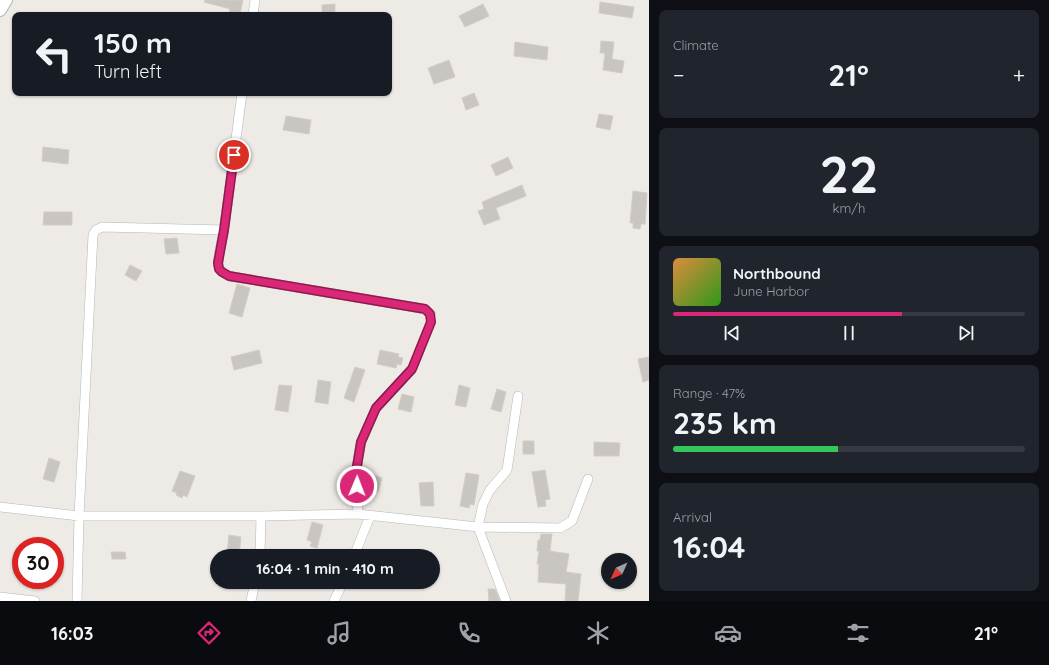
<!DOCTYPE html>
<html lang="en">
<head>
<meta charset="utf-8">
<style>
	body { margin:0; font-family:Quicksand,sans-serif; background:#20242c; color:#f1f3f6; height:100vh; display:flex; flex-direction:column; font-size:15px; white-space:nowrap }
	* { box-sizing:border-box; margin:0 }
	p { font-size:13px; color:#9ea1a6 }
	.icon { flex:none; width:22px; height:22px; fill:none; stroke:currentColor; stroke-width:2; stroke-linecap:round; stroke-linejoin:round }
	.map { position:relative; flex:1; overflow:hidden }
	.drawer { display:flex; flex-direction:column; gap:10px; padding:10px; background:#0d0f14; width:400px }
	.drawer>* { flex:none }
	.banner { position:absolute; left:12px; top:12px; width:380px; height:84px; border-radius:8px; box-shadow:0 1px 3px #0004; background:#171b24; color:#f1f3f6; overflow:hidden }
	.needle { width:26px; rotate:225deg }
	.controls { position:absolute; left:601px; top:553px; display:grid; gap:8px }
	.controls a { display:grid; place-items:center; width:36px; height:36px; border-radius:50%; background:#171b24; box-shadow:0 1px 3px #0004; font-size:20px }
	.speed { position:absolute; left:12px; top:537px; display:flex; gap:8px; font-size:20px; font-weight:700; text-align:center }
	.speed>* { display:grid; place-content:center; width:52px; height:52px; border-radius:50%; background:#171b24; box-shadow:0 1px 3px #0004; line-height:1 }
	.speed .limit { border:6px solid #d22; background:#fff; color:#111 }
	.pin { position:absolute; display:grid; place-items:center; width:34px; height:34px; color:#fff; margin:-17px; border:2px solid #fff; border-radius:50%; box-shadow:0 1px 4px #0007 }
	.me { position:absolute; width:44px; margin:-22px; rotate:1deg; stroke-linejoin:round; filter:drop-shadow(0 0 3px #0008) }
	.turn { display:flex; align-items:center; gap:14px; height:84px; padding:0 16px; font-size:18px }
	.turn .icon { width:52px; height:52px; stroke-width:2.5 }
	.turn b { display:block; font-size:28px; line-height:34px }
	.big { font-size:30px; font-weight:800; line-height:1.1 }
	.drawer .card { flex:1; display:flex; flex-direction:column; justify-content:center; gap:6px; min-width:0; padding:0 14px; border-radius:8px; background:#20242c }
	.drawer .dial { align-items:center; gap:0 }
	.dial b { font-size:52px; line-height:1 }
	.song { display:flex; align-items:center; gap:12px }
	.cover { width:48px; height:48px; border-radius:6px; background:linear-gradient(135deg,hsl(30 70% 55%),hsl(110 70% 35%)) }
	.played { height:4px; border-radius:2px; background:linear-gradient(90deg,#db2777 65%,#363941 65%) }
	.keys { display:flex; justify-content:space-around; direction:ltr }
	.heat { display:flex; justify-content:space-between; align-items:center; font-size:22px; direction:ltr }
	.charge { height:6px; border-radius:3px; background:linear-gradient(90deg,#34c759 47%,#363941 0) }
	.trip { position:absolute; left:210px; top:549px; width:230px; height:40px; border-radius:20px; background:#171b24; box-shadow:0 1px 3px #0004; font-weight:800; line-height:40px; text-align:center }
	.menu { display:flex; height:64px; justify-content:space-around; align-items:center; background:#090b0e; color:#9ea1a6 }
	.menu .icon { width:28px; height:28px }
	.menu .selected { color:#db2777 }
	.menu b { font-size:18px; color:#f1f3f6 }
	main { display:flex; flex:1; min-height:0 }
	.map>svg:first-child { display:block }
	.building { fill:#c9c6c2; stroke:#d2cdc5 }
	.lines { fill:none; stroke-linecap:round; stroke-linejoin:round }
	.street-casing { stroke:#b3b6b9; stroke-width:10 }
	.secondary-casing { stroke:#b2b5b9; stroke-width:14 }
	.street { stroke:#fff; stroke-width:9 }
	.secondary { stroke:#fff; stroke-width:12 }
	.route-casing { stroke:#8e194d; stroke-width:10 }
	.route { stroke:#db2777; stroke-width:7 }
</style>
</head>
<body>
<main>
<div class="map">
<svg width="649" height="601" viewBox="0 0 649 601">
	<rect width="100%" height="100%" fill="#eeebe6"/>
	<path class="building" d="M 205,0 L 243,0 L 240,15 L 229,14 L 230,9 L 204,2 Z
		M 600,2 L 634,7 L 632,18 L 599,13 Z
		M 335,4 L 335,15 L 322,15 L 322,5 Z
		M 483,4 L 489,16 L 465,27 L 459,16 Z
		M 601,41 L 614,42 L 612,59 L 624,61 L 622,73 L 603,70 L 605,53 L 600,53 Z
		M 515,42 L 548,47 L 547,60 L 514,56 Z
		M 449,60 L 455,77 L 434,84 L 428,68 Z
		M 474,93 L 479,105 L 466,110 L 462,98 Z
		M 599,114 L 613,116 L 610,130 L 596,127 Z
		M 286,116 L 311,120 L 309,134 L 283,130 Z
		M 43,147 L 69,150 L 68,164 L 42,161 Z
		M 508,157 L 513,168 L 496,176 L 491,165 Z
		M 522,185 L 526,196 L 496,208 L 500,219 L 484,225 L 478,211 L 484,209 L 482,202 Z
		M 633,191 L 647,193 L 645,224 L 641,224 L 640,229 L 633,228 L 633,223 L 630,223 Z
		M 44,212 L 72,212 L 72,225 L 43,225 Z
		M 177,238 L 179,253 L 166,254 L 164,239 Z
		M 130,265 L 142,271 L 136,281 L 125,275 Z
		M 237,284 L 250,288 L 242,317 L 229,313 Z
		M 259,350 L 262,363 L 234,370 L 231,357 Z
		M 380,350 L 399,354 L 398,357 L 403,358 L 401,365 L 397,364 L 396,368 L 377,364 Z
		M 649,357 L 649,380 L 643,382 L 638,359 Z
		M 355,367 L 365,370 L 354,402 L 344,398 Z
		M 318,380 L 331,382 L 328,404 L 315,402 Z
		M 279,385 L 292,386 L 288,412 L 275,410 Z
		M 459,385 L 470,388 L 466,407 L 455,405 Z
		M 497,389 L 506,392 L 501,412 L 491,409 Z
		M 402,394 L 414,397 L 411,412 L 398,409 Z
		M 523,441 L 534,441 L 534,454 L 523,454 Z
		M 594,442 L 620,443 L 619,456 L 594,456 Z
		M 49,458 L 60,462 L 54,482 L 43,479 Z
		M 545,470 L 550,499 L 545,500 L 546,506 L 538,507 L 532,472 Z
		M 180,471 L 195,476 L 187,497 L 183,495 L 182,498 L 176,495 L 177,493 L 172,491 Z
		M 370,473 L 382,478 L 378,492 L 365,487 Z
		M 466,473 L 479,475 L 474,505 L 470,504 L 469,508 L 460,506 Z
		M 433,482 L 434,506 L 421,506 L 419,483 Z
		M 312,522 L 323,525 L 317,548 L 310,546 L 312,542 L 307,540 Z
		M 541,534 L 552,534 L 550,551 L 569,554 L 566,572 L 581,574 L 578,601 L 565,601 L 566,584 L 538,582 L 539,564 L 537,564 L 539,551 L 537,551 L 538,540 L 540,540 Z
		M 229,535 L 241,537 L 239,555 L 227,554 Z
		M 111,552 L 125,552 L 126,559 L 112,559 Z
		M 488,589 L 495,589 L 500,601 L 489,601 Z"/>
	<g class="lines">
		<defs>
			<path id="street" d="M 253,15 L 255,0
				M 242,93 L 224,230 L 102,227 L 96,230 L 93,235 L 79,516 L 261,516 L 358,514 L 478,527 L 560,528 L 572,521 L 588,479
				M 224,230 C 223,239 216,260 219,268 C 221,272 225,274 229,276 L 425,309 L 431,314 L 431,322 L 412,369 L 376,408 L 361,442 L 356,472 L 358,514
				M 0,507 L 79,516 L 77,601
				M 260,556 L 261,516
				M 354,556 L 370,516
				M 0,597 L 35,601
				M 251,601 L 255,582
				M 334,601 L 343,582
				M 506,601 L 478,527 L 483,504 L 490,490 L 507,470 L 518,396"/>
			<path id="secondary" d="M 0,10 L 6,0"/>
		</defs>
		<use href="#street" class="street-casing"/>
		<use href="#secondary" class="secondary-casing"/>
		<use href="#street" class="street"/>
		<use href="#secondary" class="secondary"/>
	</g>
	<g class="lines">
		<defs>
			<path id="route" d="M 234,155 L 224,230 L 218,263 L 219,269 L 222,272 L 229,276 L 425,309 L 430,314 L 431,322 L 412,369 L 376,408 L 361,442 L 356,472 L 357,486"/>
		</defs>
		<use href="#route" class="route-casing"/>
		<use href="#route" class="route"/>
	</g>
</svg>
<div class="controls">
<a><svg class="needle" viewBox="-14 -14 28 28"><path d="M0-13l5 13h-10z" fill="#e53935"/><path d="M0 13l5-13h-10z" fill="#9ea1a6"/></svg></a>
</div>
<div class="speed"><div class="limit">30</div></div>
<div class="pin" style="left:234px;top:155px;background:#d93025"><svg class="icon" aria-label="arrive" viewBox="0 0 24 24"><path d="M6 21V4h12l-3 4 3 4H6"/></svg></div>
<svg class="me" style="left:357px;top:486px" viewBox="-20 -20 40 40"><circle r="17" fill="#db2777" stroke="#fff" stroke-width="3"/><path d="M0-11L8 9 0 5-8 9z" fill="#fff"/></svg>
<div class="trip">16:04 · 1 min · 410 m</div>
<div class="banner">
<div class="turn"><svg class="icon" aria-label="left" viewBox="0 0 24 24"><path d="M17 20v-9H6M10 6l-5 5 5 5"/></svg><div><b>150 m</b>Turn left</div></div>
</div>
</div>
<section class="drawer">
<div class="card"><p>Climate</p>
<div class="heat"><a>−</a><b class="big">21°</b><a>+</a></div>
</div>
<div class="card dial"><b>22</b><p>km/h</p></div>
<div class="card">
<div class="song"><i class="cover"></i><div><b>Northbound</b><p>June Harbor</p></div></div>
<div class="played"></div>
<div class="keys"><svg class="icon" aria-label="previous" viewBox="0 0 24 24"><path d="M18 5L8 12l10 7zM5 5v14"/></svg><svg class="icon" aria-label="pause" viewBox="0 0 24 24"><path d="M8 5v14M16 5v14"/></svg><svg class="icon" aria-label="next" viewBox="0 0 24 24"><path d="M6 5l10 7-10 7zM19 5v14"/></svg></div>
</div>
<div class="card"><p>Range · 47%</p><b class="big">235 km</b><div class="charge"></div></div>
<div class="card"><p>Arrival</p><b class="big">16:04</b></div>
</section>
</main>
<nav class="menu">
<b>16:03</b>
<svg class="icon selected" aria-label="directions" viewBox="0 0 24 24"><path d="M12 3l9 9-9 9-9-9zM9 14v-3h6M13 9l2 2-2 2"/></svg>
<svg class="icon" aria-label="music" viewBox="0 0 24 24"><path d="M9 18V5l10-2v13"/><circle cx="6" cy="18" r="3"/><circle cx="16" cy="16" r="3"/></svg>
<svg class="icon" aria-label="phone" viewBox="0 0 24 24"><path d="M5 4h4l2 5-3 2q2 4 5 5l2-3 5 2v4C11 20 4 13 5 4z"/></svg>
<svg class="icon" aria-label="climate" viewBox="0 0 24 24"><path d="M12 3v18M4 7l16 10M4 17L20 7"/></svg>
<svg class="icon" aria-label="car" viewBox="0 0 24 24"><path d="M5 17H2v-5l4-1 3-4h7l3 4 3 1v5h-3M9 17h6M6 11h13"/><circle cx="7" cy="17" r="2"/><circle cx="17" cy="17" r="2"/></svg>
<svg class="icon" aria-label="filters" viewBox="0 0 24 24"><path d="M4 7h16M4 17h16"/><circle cx="9" cy="7" r="2"/><circle cx="15" cy="17" r="2"/></svg>
<b>21°</b>
</nav>
</body>
</html>
